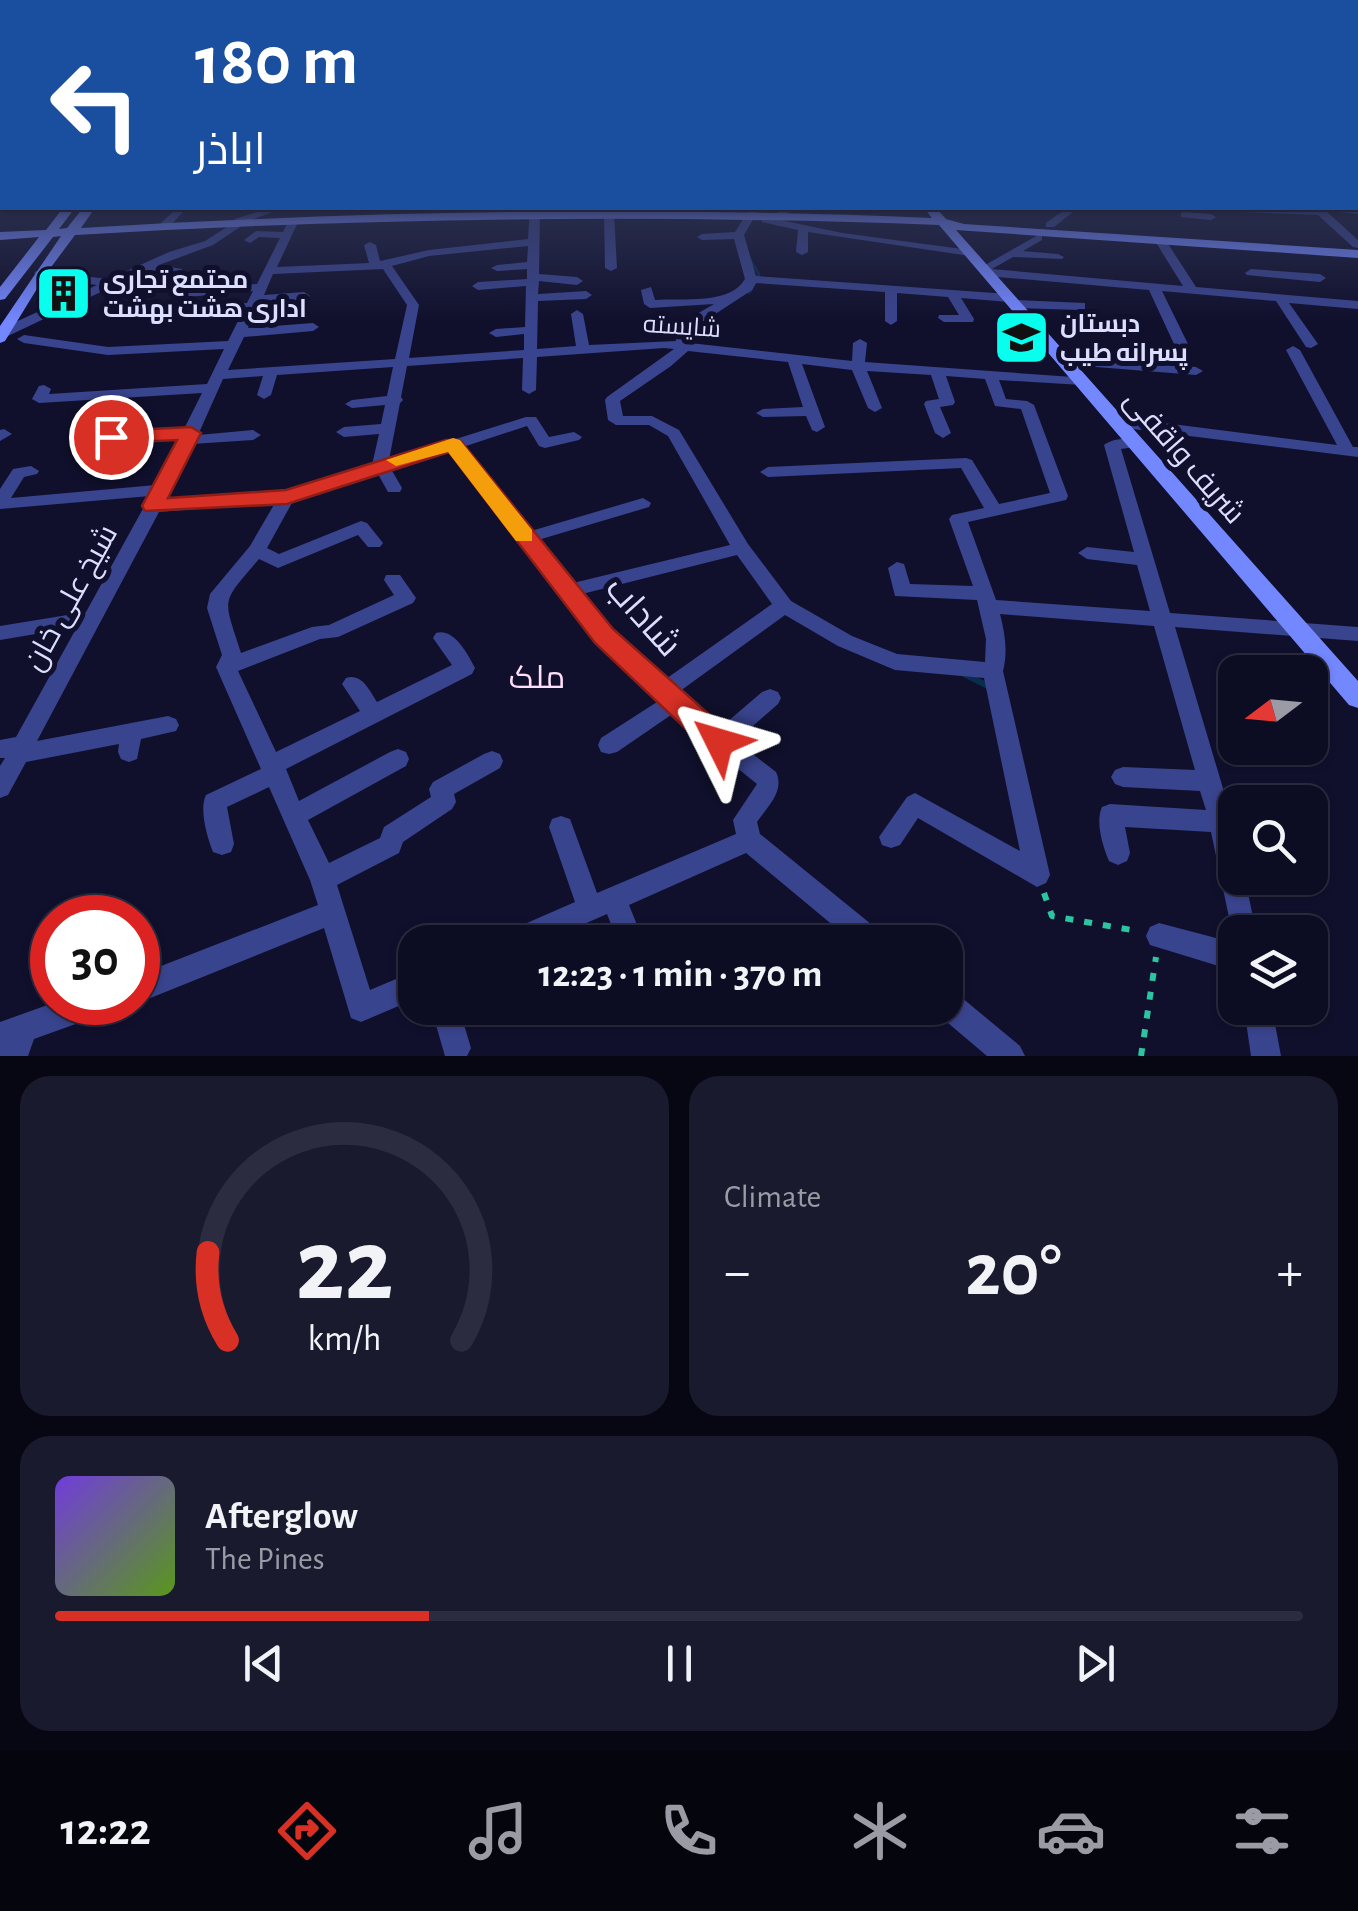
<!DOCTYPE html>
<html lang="en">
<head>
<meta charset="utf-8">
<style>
	body { margin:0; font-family:"Alegreya Sans",Cairo,sans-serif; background:#1a1a2f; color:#f1f3f6; height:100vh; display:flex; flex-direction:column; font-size:38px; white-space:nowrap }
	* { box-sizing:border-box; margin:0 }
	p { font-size:32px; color:#9a9ba5 }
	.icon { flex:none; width:55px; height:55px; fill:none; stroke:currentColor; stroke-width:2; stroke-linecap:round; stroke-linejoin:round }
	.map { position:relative; height:1056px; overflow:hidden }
	.sheet { display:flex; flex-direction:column; gap:20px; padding:20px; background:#070713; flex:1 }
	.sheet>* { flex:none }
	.hud { position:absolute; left:0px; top:0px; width:1360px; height:210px; box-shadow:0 2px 8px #0004,0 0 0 2px #2c2c40; background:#1a4fa0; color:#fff; overflow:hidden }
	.needle { width:65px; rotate:254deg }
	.buttons { position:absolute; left:1218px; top:655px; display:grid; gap:20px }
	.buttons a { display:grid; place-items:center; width:110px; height:110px; border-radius:20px; background:#0c0c22; box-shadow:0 2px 8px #0004,0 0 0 2px #2c2c40; font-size:50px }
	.speed { position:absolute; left:30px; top:895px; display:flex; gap:20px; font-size:50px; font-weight:700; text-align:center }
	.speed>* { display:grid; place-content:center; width:130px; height:130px; border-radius:50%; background:#0c0c22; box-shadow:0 2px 8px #0004,0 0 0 2px #2c2c40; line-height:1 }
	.speed .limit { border:15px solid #d22; background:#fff; color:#111 }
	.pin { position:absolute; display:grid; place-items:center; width:85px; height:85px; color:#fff; margin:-42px; border:5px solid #fff; border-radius:50%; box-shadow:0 2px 10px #0007 }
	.me { position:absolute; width:110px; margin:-55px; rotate:310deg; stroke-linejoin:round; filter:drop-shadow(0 0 8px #0008) }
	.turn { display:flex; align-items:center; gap:35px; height:210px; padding:0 30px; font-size:45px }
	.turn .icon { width:130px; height:130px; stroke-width:2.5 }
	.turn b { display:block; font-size:70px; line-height:85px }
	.big { font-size:75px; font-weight:700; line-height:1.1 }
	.sheet .tile { flex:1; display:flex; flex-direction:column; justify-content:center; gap:15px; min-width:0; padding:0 35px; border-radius:30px; background:#1a1a2f }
	.sheet .dial { align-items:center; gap:0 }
	.dial svg { height:260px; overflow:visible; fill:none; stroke:#2c2c40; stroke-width:7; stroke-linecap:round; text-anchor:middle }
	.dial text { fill:#f1f3f6; stroke:none }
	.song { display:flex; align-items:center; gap:30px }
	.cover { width:120px; height:120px; border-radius:15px; background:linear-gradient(135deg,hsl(260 70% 55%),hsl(90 70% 35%)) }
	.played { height:10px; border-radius:5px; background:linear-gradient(90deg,#d93025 30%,#2c2c40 30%) }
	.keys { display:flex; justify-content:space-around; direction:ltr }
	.heat { display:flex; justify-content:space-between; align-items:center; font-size:55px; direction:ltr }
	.sheet .tiles { flex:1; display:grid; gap:20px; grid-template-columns:1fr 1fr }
	.tile:last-child { grid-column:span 2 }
	.trip { position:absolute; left:398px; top:925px; width:565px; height:100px; border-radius:30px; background:#0c0c22; box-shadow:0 2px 8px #0004,0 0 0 2px #2c2c40; font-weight:700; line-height:100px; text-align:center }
	.dock { display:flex; height:160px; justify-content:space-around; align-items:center; background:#05050e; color:#9a9ba5 }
	.dock .icon { width:70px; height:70px }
	.dock .on { color:#d93025 }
	.dock b { font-size:45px; color:#f1f3f6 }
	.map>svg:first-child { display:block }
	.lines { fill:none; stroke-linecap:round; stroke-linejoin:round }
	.stream-far2 { stroke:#082d4e; stroke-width:2.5 }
	.stream-far1 { stroke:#082d4e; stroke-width:4 }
	.stream { stroke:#082d4e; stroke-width:6 }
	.path { stroke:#2bc5a2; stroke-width:6; stroke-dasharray:8 11; stroke-linecap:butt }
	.minor { fill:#39448e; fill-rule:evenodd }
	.secondary { fill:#7387ff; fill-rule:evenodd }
	.route { fill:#d93025; stroke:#8d1f18; stroke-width:2.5 }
	.slow { fill:#f59e0b }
	.labels { text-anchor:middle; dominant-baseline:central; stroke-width:10; stroke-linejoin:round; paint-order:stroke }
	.far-poi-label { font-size:25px; font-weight:bold; fill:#dcdeff; stroke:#10102d; text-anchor:start }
	.far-street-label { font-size:25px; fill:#dcdeff; stroke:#10102d }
	.street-label { font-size:30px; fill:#dcdeff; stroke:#10102d }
	.neighbourhood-label { font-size:32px; fill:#ffdef9; stroke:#10102d }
	.near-street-label { font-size:35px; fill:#dcdeff; stroke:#10102d }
</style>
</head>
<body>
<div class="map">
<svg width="1358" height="1056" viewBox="0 0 1358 1056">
	<rect width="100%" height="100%" fill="#10102d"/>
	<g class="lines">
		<path class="stream-far2" d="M 750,259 L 759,274 L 754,282"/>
		<path class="stream-far1" d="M 749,292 L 756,280"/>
		<path class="stream" d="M 966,675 L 988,686"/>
		<path class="path" d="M 1044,893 L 1052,916 L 1137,931
			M 1141,1056 L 1156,957"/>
		<path class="minor" d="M 0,179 L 2,179 L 2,185 L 0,185 Z
			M 177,208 L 187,208 L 168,228 L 160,228 L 160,224 Z
			M 269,208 L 283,208 L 241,224 L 240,227 L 213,245 L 159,265 L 182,269 L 182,273 L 147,270 L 8,336 L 0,336 L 0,329 L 97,285 L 40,277 L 34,273 L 36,271 L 109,279 L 169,252 L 205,241 L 235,222 L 235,219 Z
			M 530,208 L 540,208 L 539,274 L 577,277 L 583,281 L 577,285 L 539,281 L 538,294 L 586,291 L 592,295 L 586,299 L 538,301 L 537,349 L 576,346 L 571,314 L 577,310 L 583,314 L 589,345 L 676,341 L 675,336 L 690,318 L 714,304 L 650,308 L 644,304 L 641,290 L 651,287 L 655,300 C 683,298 730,305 745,279 L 734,239 L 702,240 L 697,237 L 702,234 L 735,232 L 747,213 L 744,208 L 754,208 L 757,213 L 744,235 L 756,276 L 1009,294 L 1013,295 L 1014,300 L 1085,303 L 1085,309 L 1081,310 L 1014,308 L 1010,307 L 1009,302 L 961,298 L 974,319 L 973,322 L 944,322 L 938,318 L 939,315 L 959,315 L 948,297 L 897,293 L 897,321 L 891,325 L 885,321 L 885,292 L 756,283 L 752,290 L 700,324 L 689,336 L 690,343 L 852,361 L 853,343 L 860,339 L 867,343 L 865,362 L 1087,378 L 1089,381 L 1082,385 L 999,380 L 1006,399 L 1027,401 L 1034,405 L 1068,496 L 1066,500 L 968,522 L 996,600 L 1150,611 L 1137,565 L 1087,559 L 1078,553 L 1087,547 L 1134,552 L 1104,445 C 1112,438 1131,437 1142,440 L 1144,443 L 1142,446 L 1121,449 L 1170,613 L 1358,627 L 1358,641 L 1175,627 L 1233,822 L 1235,878 L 1245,878 L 1256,932 L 1235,932 L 1234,941 L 1211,832 L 1125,827 L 1130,853 L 1127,861 L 1118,865 L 1109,861 C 1103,847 1095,822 1102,807 L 1110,804 L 1206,810 L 1200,791 L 1123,787 L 1115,784 L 1111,777 L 1115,770 L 1123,767 L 1195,770 L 1154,626 L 1000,614 C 1005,634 1008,651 1003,671 L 1050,875 L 1046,883 L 1037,887 L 918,818 L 900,845 L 891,848 L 882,845 L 879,837 L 907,797 L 915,793 L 1020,851 L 984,678 L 895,670 L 838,646 L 785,615 L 676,694 L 720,728 L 762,692 L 770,689 L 778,692 L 781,698 L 778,704 L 736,741 L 776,772 C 785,791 768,806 757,822 L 760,834 L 882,933 L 886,942 L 853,942 L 746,853 L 629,905 L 644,942 L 618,942 L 607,914 L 543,942 L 500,942 L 504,933 L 575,902 L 549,827 L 552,819 L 561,816 L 570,819 L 597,893 L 736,834 L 733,820 L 757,784 L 671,715 L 617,752 L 609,754 L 601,752 L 598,745 L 601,738 L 657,702 L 597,641 L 450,451 L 391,469 L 402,488 L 400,492 L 388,492 L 378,474 L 293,501 L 267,548 L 279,554 L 361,521 L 367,523 L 383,543 L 380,547 L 368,547 L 358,535 L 278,568 L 259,559 C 220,605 223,596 241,653 L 312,627 L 329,625 L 394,595 L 384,580 L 386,575 L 400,575 L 416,598 L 413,603 L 338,637 L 320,639 L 238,671 L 276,752 L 360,711 L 342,684 L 346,678 C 362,673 369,690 377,702 L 452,665 L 433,638 L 436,633 C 454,628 467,653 475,668 L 472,674 L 286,769 L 299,801 L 390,752 L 398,749 L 406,752 L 409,759 L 406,766 L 308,820 L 329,863 L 380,838 L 384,827 L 431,797 L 429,789 L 433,782 L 484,754 L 492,751 L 500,754 L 503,761 L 500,768 L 454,794 L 456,802 L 452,809 L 403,842 L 399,853 L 337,885 L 370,990 L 415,971 L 415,999 L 361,1022 L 351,1018 L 324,928 L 138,1003 L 137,1002 L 138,975 L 318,905 L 310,880 L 269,787 L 227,807 L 234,844 L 231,852 L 222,855 L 213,852 C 207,837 199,809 206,795 L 261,769 L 216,667 L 222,655 L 207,608 L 210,594 L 250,546 L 275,503 L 159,512 L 37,741 L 168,716 L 176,719 L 179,725 L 176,731 L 141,739 L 137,759 L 129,762 L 121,759 L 118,752 L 119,744 L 26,762 L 8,795 L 0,798 L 0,766 L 5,758 L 0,758 L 0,740 L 16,737 L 77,627 L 0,640 L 0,626 L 86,612 L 150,496 L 0,509 L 0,489 L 13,469 L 31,466 L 39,471 L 37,474 L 24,477 L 11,498 L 156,485 L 180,438 L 111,442 L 103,437 L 112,421 L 117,419 L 122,421 L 125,424 L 121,432 L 184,429 L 202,393 L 39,403 L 32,399 L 39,386 L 44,385 L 51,389 L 49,394 L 207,384 L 224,349 L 108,355 L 24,343 L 17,339 L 24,335 L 108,347 L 228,341 L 243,311 L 128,318 L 122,314 L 128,310 L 247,303 L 253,291 L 176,298 L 170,294 L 176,290 L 257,284 L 280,238 L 259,237 L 250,243 L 244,240 L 256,231 L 283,232 L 290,218 L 299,220 L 277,267 L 369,263 L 364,245 L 370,242 L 376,245 L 380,261 L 429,250 L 528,239 ZM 528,246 L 527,262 L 497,265 L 491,268 L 497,271 L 527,269 L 527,279 L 478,282 L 472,286 L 478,290 L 526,286 L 525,327 L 496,329 L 489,333 L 496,337 L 524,334 L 524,350 L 409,358 L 419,305 L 392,266 L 429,256 ZM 383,269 L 407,305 L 395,359 L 228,370 L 244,337 L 313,331 L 319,327 L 313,323 L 248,328 L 260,302 L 304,300 L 310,296 L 304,292 L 264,295 L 273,274 ZM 664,348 L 674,349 L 607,397 L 605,400 L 608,420 L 616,425 L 649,425 L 668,436 L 730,545 L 573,583 L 538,540 L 649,507 L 651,503 L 643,498 L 531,531 L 463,447 L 527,426 L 539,446 L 545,448 L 579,440 L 582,437 L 574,432 L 549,437 L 536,417 L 526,417 L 389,460 L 400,403 L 403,400 L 401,397 L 407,366 L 523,358 L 522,390 L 529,394 L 536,390 L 537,357 ZM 688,351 L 788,362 L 803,407 L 763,409 L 756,413 L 763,417 L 806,416 L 812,430 L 817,432 L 825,427 L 802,364 L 852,370 L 868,408 L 875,412 L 882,408 L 867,371 L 931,375 L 939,399 L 926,401 L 924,404 L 935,433 L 943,438 L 951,433 L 940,407 L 953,405 L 955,402 L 946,376 L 985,379 L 995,406 L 1021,409 L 1050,493 L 999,504 L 972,460 L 966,458 L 768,467 L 760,472 L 768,477 L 961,468 L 984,508 L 952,515 L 949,519 L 973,586 L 910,584 L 904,564 L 897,562 L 888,568 L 895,596 L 977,600 L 986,639 L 985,662 L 897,654 L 852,636 L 791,601 L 748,544 L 679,430 L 652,416 L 623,416 L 620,401 L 671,366 ZM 393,367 L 387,396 L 352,400 L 345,404 L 352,408 L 385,405 L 381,424 L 344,427 L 336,432 L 344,437 L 379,434 L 372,465 L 286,492 L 165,501 L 192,444 L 253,440 L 261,435 L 253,430 L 198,435 L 223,379 L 263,376 L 257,395 L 264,399 L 271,395 L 277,375 ZM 737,555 L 772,604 L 663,681 L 611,631 L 582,594 Z
			M 782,208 L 793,208 L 785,216 L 777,216 L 776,214 Z
			M 1067,208 L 1078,208 L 1054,227 L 1046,227 L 1046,223 Z
			M 1208,208 L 1358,208 L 1358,214 L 1326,211 L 1358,240 L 1358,248 L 1353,247 L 1318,215 L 1213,211 Z
			M 609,210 L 614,213 L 617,268 L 611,271 L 605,268 L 604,213 Z
			M 1185,212 L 1211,214 L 1216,217 L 1211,220 L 1181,217 L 1181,213 Z
			M 766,217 L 842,233 L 970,250 L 976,253 L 970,256 L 808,232 L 808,252 L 802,255 L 796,252 L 798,230 L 762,222 L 762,218 Z
			M 1038,235 L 1042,236 L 1042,240 L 1023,251 L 1058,254 L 1064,257 L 1062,259 L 1013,257 L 992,269 L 1183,286 L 1155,241 L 1161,238 L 1165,239 L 1196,287 L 1358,301 L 1358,309 L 1289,303 L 1318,344 L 1311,348 L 1306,347 L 1276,301 L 1162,291 L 1188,344 L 1181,348 L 1174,344 L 1149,290 L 986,276 L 978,269 Z
			M 1251,269 L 1320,274 L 1326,278 L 1320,282 L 1247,275 L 1245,273 Z
			M 1293,346 L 1300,350 L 1353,447 L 1358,447 L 1358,457 L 1117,427 L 1109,422 L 1117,417 L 1337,445 L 1286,350 Z
			M 1064,357 L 1196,367 L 1203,371 L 1196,375 L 1059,364 L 1059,358 Z
			M 4,429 L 12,434 L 0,441 L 0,430 Z
			M 1159,923 L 1235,943 L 1235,971 L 1150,945 L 1146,936 L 1150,927 Z
			M 945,988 L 955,992 L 1020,1046 L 1025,1056 L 987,1056 L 935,1012 L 933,1008 L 945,1008 Z
			M 56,1002 L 113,1002 L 109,1012 L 34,1039 L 28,1056 L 0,1056 L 0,1022 Z
			M 431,1008 L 459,1008 L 471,1048 L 467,1056 L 445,1056 Z
			M 1244,1008 L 1272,1008 L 1281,1056 L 1251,1056 Z"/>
		<path class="secondary" d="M 63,208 L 75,208 L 59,229 L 67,228 L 83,208 L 95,208 L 81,228 C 364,211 648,206 932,218 L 924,208 L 936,208 L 946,219 L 964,224 L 1358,250 L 1358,258 L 956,230 L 1358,681 L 1358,708 L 1349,705 L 939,225 C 650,214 363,218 75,235 L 46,274 L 5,341 L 0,343 L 0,326 L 61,236 L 53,237 L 5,299 L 0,300 L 0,287 L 39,237 L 0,240 L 0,232 L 46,230 Z"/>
	</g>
	<linearGradient id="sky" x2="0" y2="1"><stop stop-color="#090919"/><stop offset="0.54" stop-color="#313757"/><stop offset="1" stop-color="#313757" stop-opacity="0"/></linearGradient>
	<rect width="1358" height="322" fill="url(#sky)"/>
	<path class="route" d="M 191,427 L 201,433 L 168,498 L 286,490 L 446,440 L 460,440 L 613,629 L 730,733 L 734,742 L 730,751 L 719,754 L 709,751 L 595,643 L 449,452 L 287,504 L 145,511 L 142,506 L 177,440 L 111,443 L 101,437 L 111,431 Z"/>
	<path class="slow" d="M 453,438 L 460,440 L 532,530 L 532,541 L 516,541 L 448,452 L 396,466 L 386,460 Z"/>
	<defs>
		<symbol id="building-square" viewBox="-11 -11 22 22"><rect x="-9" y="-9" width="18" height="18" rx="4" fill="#08ffee" stroke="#10102d"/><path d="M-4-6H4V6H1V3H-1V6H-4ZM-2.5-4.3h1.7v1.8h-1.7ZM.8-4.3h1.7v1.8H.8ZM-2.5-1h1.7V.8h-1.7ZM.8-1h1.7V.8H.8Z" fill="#111"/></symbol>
		<symbol id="school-square" viewBox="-11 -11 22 22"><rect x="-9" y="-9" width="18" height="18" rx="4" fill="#08ffee" stroke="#10102d"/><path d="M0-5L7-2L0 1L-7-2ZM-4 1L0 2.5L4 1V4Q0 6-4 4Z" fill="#111"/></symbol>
	</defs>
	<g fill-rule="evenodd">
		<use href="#building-square" x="32" y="262" width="63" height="63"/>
		<use href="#school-square" x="990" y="306" width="63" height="63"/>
	</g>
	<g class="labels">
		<g class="far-poi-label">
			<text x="103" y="280">مجتمع تجاری<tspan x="103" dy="29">اداری هشت بهشت</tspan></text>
			<text x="1060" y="324">دبستان<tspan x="1060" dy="29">پسرانه طیب</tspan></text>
		</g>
		<g class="far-street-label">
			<text transform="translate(682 327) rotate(4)">شایسته</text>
		</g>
		<g class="street-label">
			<text transform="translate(1184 457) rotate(49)">شریف واقفی</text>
			<text transform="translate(71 598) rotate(-61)">شیخ علی خان</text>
		</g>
		<g class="neighbourhood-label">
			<text x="537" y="678">ملک</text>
		</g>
		<g class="near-street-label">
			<text transform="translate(643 617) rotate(48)">شاداب</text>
		</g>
	</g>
</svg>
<div class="buttons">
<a><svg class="needle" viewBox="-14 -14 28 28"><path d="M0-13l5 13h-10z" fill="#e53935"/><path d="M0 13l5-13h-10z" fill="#9a9ba5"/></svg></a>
<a><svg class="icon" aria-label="search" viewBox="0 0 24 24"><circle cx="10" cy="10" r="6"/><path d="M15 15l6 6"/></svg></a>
<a><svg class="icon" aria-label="layers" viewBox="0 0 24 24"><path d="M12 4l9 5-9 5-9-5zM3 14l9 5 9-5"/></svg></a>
</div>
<div class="speed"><div class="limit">30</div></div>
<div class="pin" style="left:111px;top:437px;background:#d93025"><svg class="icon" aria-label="arrive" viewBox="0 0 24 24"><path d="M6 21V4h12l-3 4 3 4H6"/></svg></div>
<svg class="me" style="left:719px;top:742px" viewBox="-20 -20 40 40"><path d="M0-17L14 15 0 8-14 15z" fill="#d93025" stroke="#fff" stroke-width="4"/></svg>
<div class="trip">12:23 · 1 min · 370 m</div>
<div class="hud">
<div class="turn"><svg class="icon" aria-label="left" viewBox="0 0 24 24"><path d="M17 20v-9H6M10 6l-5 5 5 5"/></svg><div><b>180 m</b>اباذر</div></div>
</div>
</div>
<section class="sheet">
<div class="tiles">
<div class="tile dial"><svg viewBox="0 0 100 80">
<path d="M14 69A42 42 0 1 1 86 69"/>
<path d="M14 69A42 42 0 0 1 8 42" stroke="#d93025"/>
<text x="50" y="56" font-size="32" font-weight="700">22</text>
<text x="50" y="72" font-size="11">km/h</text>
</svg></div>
<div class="tile"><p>Climate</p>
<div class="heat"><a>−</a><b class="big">20°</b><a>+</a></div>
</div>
<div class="tile">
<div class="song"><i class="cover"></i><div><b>Afterglow</b><p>The Pines</p></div></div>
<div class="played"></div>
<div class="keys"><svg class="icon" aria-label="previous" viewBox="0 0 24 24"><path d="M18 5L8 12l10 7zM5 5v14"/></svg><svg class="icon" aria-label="pause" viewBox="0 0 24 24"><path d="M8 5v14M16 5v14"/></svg><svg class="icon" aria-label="next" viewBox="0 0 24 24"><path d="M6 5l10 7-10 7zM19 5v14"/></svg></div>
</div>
</div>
</section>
<nav class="dock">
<b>12:22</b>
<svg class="icon on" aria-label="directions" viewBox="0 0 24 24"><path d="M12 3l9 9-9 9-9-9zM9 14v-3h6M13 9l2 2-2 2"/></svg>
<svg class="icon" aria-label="music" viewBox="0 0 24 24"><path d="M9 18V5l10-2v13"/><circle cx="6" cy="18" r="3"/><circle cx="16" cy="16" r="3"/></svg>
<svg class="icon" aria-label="phone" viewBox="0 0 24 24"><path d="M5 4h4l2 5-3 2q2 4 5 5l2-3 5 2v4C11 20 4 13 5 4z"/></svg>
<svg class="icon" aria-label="climate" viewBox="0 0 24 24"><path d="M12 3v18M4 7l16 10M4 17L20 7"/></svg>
<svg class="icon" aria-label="car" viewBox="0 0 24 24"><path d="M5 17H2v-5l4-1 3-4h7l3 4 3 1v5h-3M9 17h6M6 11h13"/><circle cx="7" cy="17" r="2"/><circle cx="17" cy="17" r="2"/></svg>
<svg class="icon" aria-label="filters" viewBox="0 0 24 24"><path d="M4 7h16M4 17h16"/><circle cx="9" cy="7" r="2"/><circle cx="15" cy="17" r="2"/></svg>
</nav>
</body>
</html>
